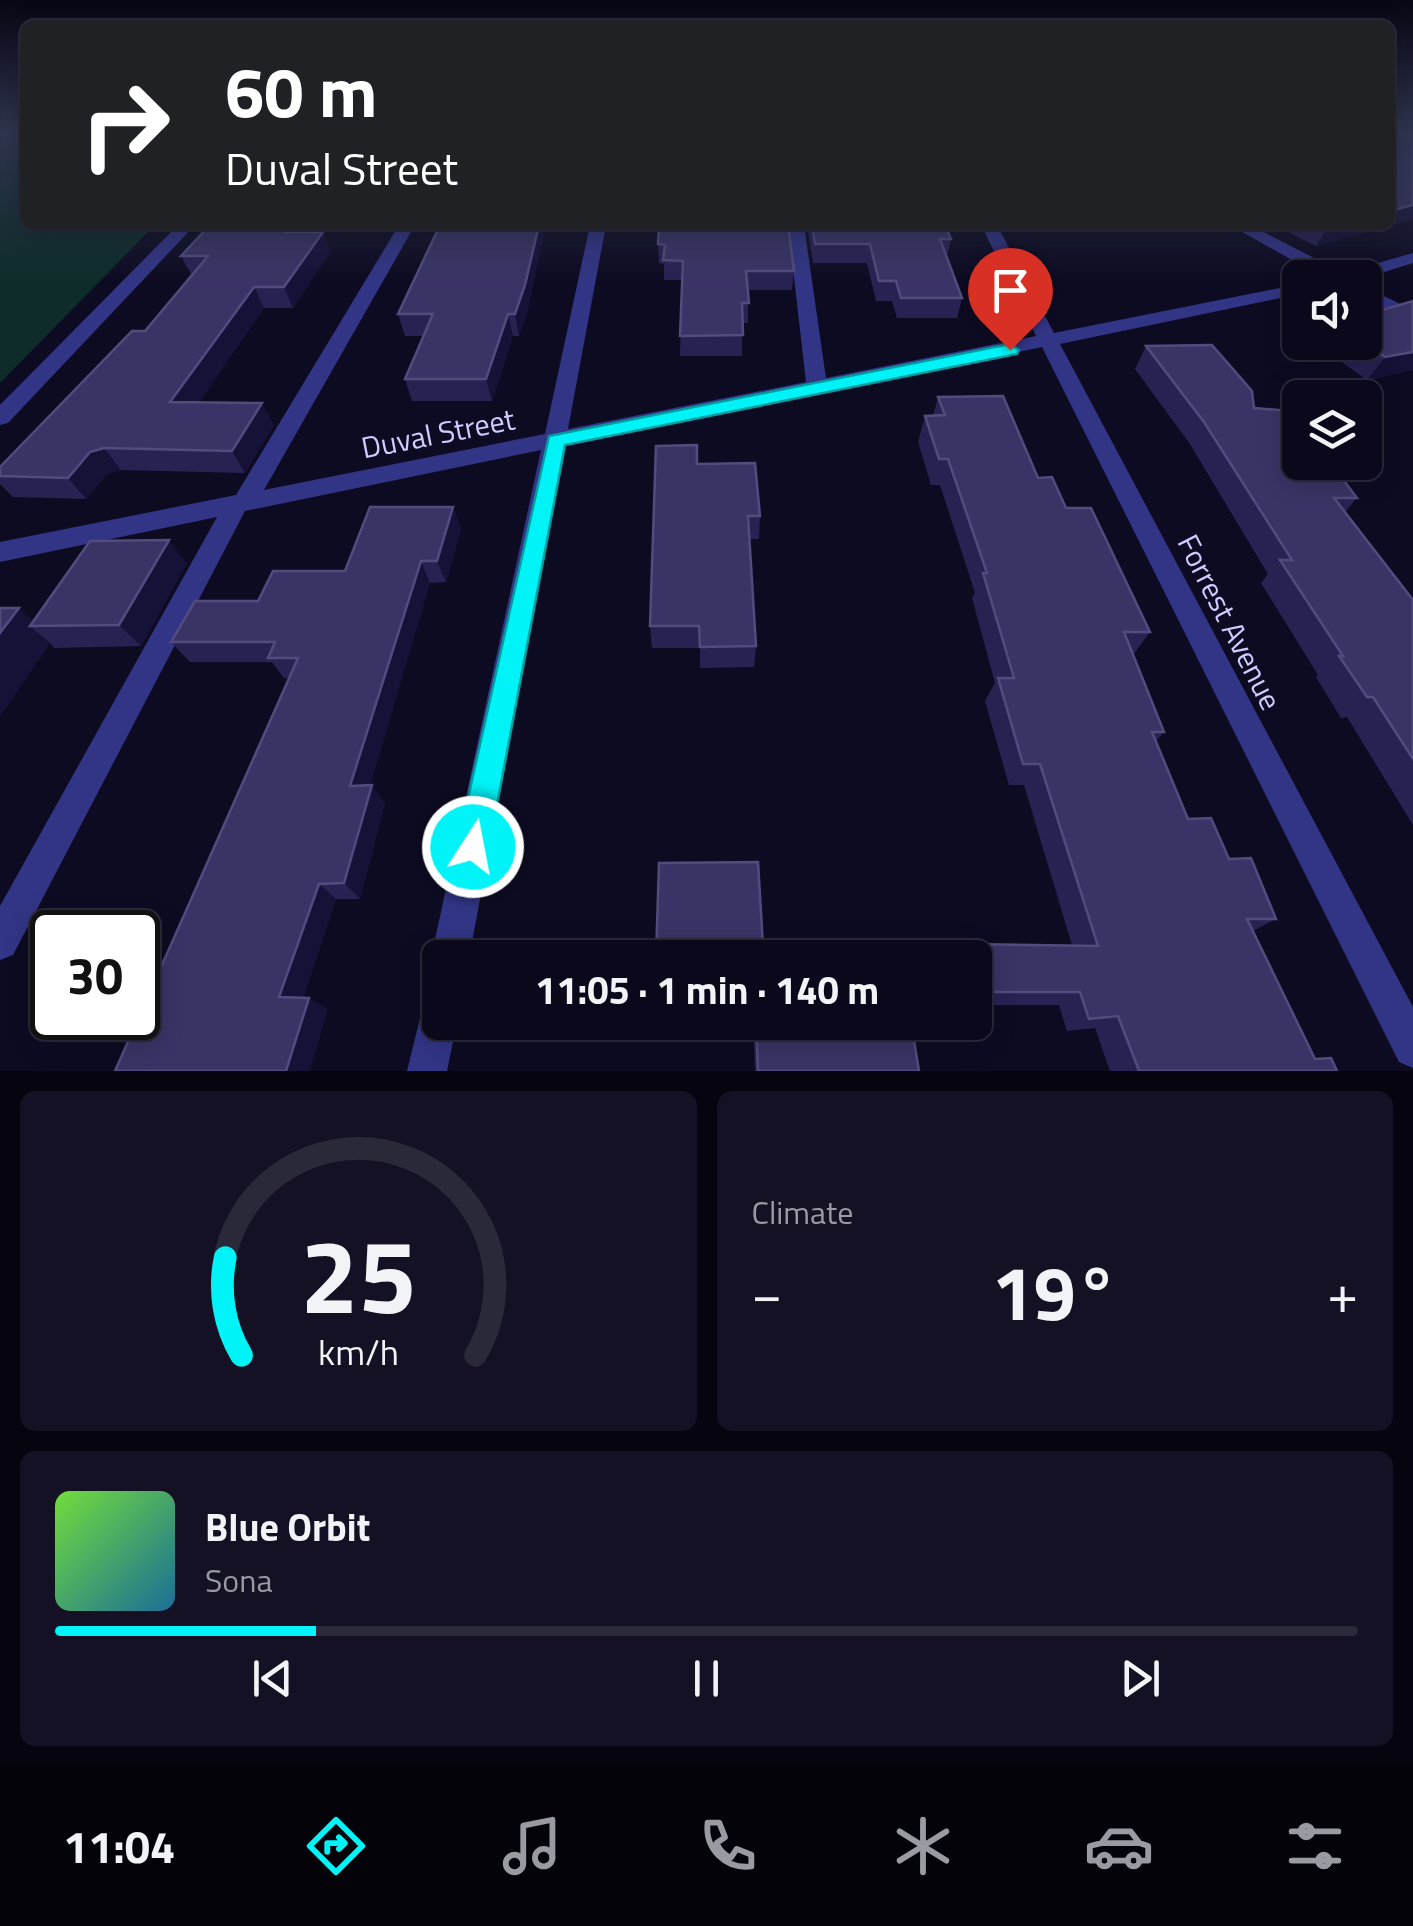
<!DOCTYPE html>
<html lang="en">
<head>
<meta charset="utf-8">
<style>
	body { margin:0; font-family:"Titillium Web",sans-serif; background:#131123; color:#f1f3f6; height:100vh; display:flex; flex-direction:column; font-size:38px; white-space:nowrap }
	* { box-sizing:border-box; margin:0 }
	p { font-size:32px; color:#999aa2 }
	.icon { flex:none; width:55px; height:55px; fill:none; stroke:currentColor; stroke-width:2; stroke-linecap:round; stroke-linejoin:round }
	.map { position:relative; height:1071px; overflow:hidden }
	.sheet { display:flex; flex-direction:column; gap:20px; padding:20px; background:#06040e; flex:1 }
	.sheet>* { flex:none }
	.guide { position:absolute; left:20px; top:20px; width:1375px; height:210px; border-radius:15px; box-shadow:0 5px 25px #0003,0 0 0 2px #2a2939; background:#202124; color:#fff; overflow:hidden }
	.buttons { position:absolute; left:1282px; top:260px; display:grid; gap:20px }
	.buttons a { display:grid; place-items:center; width:100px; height:100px; border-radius:15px; background:#0a081a; box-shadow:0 5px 25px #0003,0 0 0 2px #2a2939; font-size:50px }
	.speed { position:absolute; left:30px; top:910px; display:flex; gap:20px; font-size:50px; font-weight:700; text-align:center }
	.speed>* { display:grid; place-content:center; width:130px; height:130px; border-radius:50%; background:#0a081a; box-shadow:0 5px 25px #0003,0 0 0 2px #2a2939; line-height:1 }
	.speed .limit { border:5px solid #111; border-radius:15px; background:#fff; color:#111 }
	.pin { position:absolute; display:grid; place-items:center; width:85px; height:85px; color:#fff; margin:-102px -42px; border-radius:50% 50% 50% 0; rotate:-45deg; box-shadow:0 0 10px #0007 }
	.pin .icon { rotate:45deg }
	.me { position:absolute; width:110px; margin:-55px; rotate:11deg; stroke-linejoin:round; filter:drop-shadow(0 0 8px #0008) }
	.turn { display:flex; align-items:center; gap:35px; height:210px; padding:0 40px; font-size:45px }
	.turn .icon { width:130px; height:130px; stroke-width:2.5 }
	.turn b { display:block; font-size:70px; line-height:85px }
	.big { font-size:75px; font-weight:700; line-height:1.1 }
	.sheet .widget { flex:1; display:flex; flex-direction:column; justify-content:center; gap:15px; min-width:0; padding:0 35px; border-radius:15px; background:#131123 }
	.sheet .dial { align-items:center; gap:0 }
	.dial svg { height:260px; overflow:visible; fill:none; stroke:#2a2939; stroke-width:7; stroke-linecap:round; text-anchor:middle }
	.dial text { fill:#f1f3f6; stroke:none }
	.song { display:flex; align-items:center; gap:30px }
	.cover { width:120px; height:120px; border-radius:15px; background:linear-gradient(135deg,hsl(100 70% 55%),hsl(200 70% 35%)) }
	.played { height:10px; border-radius:5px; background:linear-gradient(90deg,#00f3f7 20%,#2a2939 20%) }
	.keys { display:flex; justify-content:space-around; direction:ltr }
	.heat { display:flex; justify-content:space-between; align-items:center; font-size:55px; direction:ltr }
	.sheet .tiles { flex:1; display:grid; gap:20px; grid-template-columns:1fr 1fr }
	.widget:last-child { grid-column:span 2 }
	.trip { position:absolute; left:422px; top:940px; width:570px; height:100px; border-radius:15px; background:#0a081a; box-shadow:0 5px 25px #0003,0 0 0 2px #2a2939; font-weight:700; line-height:100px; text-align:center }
	.tab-bar { display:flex; height:160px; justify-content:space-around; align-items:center; background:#04030a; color:#999aa2 }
	.tab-bar .icon { width:70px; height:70px }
	.tab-bar .selected { color:#00f3f7 }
	.tab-bar b { font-size:45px; color:#f1f3f6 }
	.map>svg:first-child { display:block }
	.green { fill:#0e2c29 }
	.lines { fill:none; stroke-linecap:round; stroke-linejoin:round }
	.minor { fill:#323585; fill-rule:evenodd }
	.wall { fill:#282252 }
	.shaded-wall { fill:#151137 }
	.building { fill:#393465; stroke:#514c7d; stroke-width:2.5 }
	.route { fill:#00f3f7; stroke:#009ea1; stroke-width:2.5 }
	.labels { text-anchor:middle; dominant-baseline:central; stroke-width:10; stroke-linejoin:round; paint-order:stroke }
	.street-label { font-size:30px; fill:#ceccff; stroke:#0d0b22 }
</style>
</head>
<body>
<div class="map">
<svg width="1413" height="1071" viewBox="0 0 1413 1071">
	<rect width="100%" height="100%" fill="#0d0b22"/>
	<path class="green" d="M 0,131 L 25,131 L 25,225 L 155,225 L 0,383 Z"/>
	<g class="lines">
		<path class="minor" d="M 178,225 L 195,225 L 8,423 L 0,425 L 0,405 Z
			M 399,225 L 415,225 L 264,490 L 545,434 L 590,225 L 606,225 L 568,429 L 806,382 L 788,225 L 804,225 L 826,378 L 1036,336 L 981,225 L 997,225 L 1054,333 L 1300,284 L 1300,294 L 1060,344 L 1413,1007 L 1413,1068 L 1399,1062 L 1042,347 L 565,446 L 469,958 L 440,958 L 440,973 L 431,958 L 541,450 L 245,511 L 13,955 L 0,960 L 0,906 L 217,517 L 0,562 L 0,542 L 236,495 Z
			M 1230,225 L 1250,225 L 1343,273 L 1413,253 L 1413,263 L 1365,278 L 1324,278 Z
			M 1365,287 L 1413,310 L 1413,323 L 1365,299 Z
			M 440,989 L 440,1022 L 457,1022 L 447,1071 L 407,1071 L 426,994 Z"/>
	</g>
	<path class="wall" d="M 210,225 L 315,225 L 310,232 L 323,232 L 330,252 L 293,308 L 264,308 L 199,402 L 274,425 L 245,473 L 121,470 L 107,474 L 86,499 L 13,497 L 0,484 L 0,467 L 145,331 L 192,276 L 181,256 Z
		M 807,225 L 945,225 L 951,239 L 947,256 L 962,298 L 957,318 L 897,318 L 892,301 L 876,301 L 867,263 L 813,263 Z
		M 1274,225 L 1390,225 L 1316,246 Z
		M 658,244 L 794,271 L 792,290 L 748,290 L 748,323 L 742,323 L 742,356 L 680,356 L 682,280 L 664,280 L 664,264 L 659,263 Z
		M 529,306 L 519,336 L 513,336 L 492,401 L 412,401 L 405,379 L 424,336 L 405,336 L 398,314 Z
		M 1322,342 L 1365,342 L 1413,370 L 1367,380 L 1319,346 Z
		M 1146,346 L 1254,408 L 1357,498 L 1345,512 L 1413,600 L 1413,825 L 1347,717 L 1341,718 L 1316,677 L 1318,675 L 1261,583 L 1268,574 L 1190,444 L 1135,369 Z
		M 938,397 L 1038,478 L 1066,508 L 1150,632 L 1133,655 L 1164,732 L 1156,741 L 1188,819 L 1229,859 L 1276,919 L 1253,931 L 1315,1059 L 1337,1071 L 1110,1071 L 1095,1028 L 1067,1031 L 1059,1005 L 975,1005 L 975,958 L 954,958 L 966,944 L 1072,945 L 1024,785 L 1009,785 L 985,701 L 995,683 L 972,598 L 975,593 L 940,485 L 931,485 L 918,442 L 925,416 L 933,416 Z
		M 697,464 L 760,516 L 759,539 L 750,539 L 756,646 L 754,667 L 700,668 L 700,648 L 652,648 L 650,626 Z
		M 453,507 L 461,529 L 446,582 L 430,583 L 370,785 L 385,803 L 360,899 L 336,899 L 303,998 L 328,1009 L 115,1071 L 289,678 L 284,678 L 272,662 L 190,662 L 171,642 L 258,601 L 345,571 Z
		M 187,563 L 141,646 L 54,648 L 50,643 L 0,716 L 19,608 L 33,621 Z
		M 655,1022 L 911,1022 L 919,1071 L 755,1071 L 753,1029 L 657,1030 Z"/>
	<path class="shaded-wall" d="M 1413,205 L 1413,219 L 1316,246 L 1327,228 L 1339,225 L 1390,225 L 1390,211 Z
		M 291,225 L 315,225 L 294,252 L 286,232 Z
		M 539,225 L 546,225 L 529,306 L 519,336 L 515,314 Z
		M 323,232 L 330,252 L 293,308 L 284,287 Z
		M 254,287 L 264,308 L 184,424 L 170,402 Z
		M 508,314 L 513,336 L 492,401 L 486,379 Z
		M 1413,352 L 1413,370 L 1367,380 L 1385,357 Z
		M 262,403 L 274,425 L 245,473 L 232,451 Z
		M 104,448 L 121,470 L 107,474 L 86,499 L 68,478 L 90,452 Z
		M 453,507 L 461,529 L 446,582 L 437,561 Z
		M 169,540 L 187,563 L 141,646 L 119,625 Z
		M 421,561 L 430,583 L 365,804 L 350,786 Z
		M 19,608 L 39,626 L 30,626 L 50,643 L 0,716 L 0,633 Z
		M 372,785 L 385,803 L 360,899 L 344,883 Z
		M 319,884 L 336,899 L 300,1008 L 279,997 Z
		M 309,998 L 328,1009 L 310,1071 L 286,1071 Z"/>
	<path class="building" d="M 1390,131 L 1413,131 L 1413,205 L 1390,211 Z
		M 210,225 L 291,225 L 286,232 L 323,232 L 284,287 L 254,287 L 170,402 L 262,403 L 232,451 L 104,448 L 90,452 L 68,478 L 0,476 L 0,467 L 132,331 L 145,331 L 208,256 L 181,256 Z
		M 440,225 L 539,225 L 525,285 L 515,314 L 508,314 L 486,379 L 405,379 L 433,314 L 398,314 Z
		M 659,225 L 788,225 L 794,271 L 746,271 L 749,303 L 742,303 L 743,335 L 680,336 L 683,261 L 663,260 L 665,245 L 658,244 Z
		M 812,225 L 945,225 L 951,239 L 940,239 L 962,298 L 901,298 L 896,281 L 879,281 L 870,244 L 815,244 Z
		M 1319,225 L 1339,225 L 1327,228 Z
		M 1413,301 L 1413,352 L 1385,357 L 1363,342 L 1365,342 L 1365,315 Z
		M 1212,345 L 1252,391 L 1254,408 L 1290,411 L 1300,424 L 1300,462 L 1330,462 L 1357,498 L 1334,498 L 1413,600 L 1413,759 L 1373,697 L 1367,697 L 1339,656 L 1343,656 L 1280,560 L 1292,560 L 1204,422 L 1146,346 Z
		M 1003,396 L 1038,478 L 1052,477 L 1066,508 L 1091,508 L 1150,632 L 1124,632 L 1164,732 L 1152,732 L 1188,819 L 1211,818 L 1229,859 L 1251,858 L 1276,919 L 1247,919 L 1315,1059 L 1331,1058 L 1337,1071 L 1139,1071 L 1118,1016 L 1089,1019 L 1080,992 L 976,992 L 975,958 L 969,958 L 966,944 L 1098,946 L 1040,764 L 1023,764 L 998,678 L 1014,678 L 983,573 L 987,573 L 948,459 L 939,459 L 925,416 L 945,415 L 938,397 Z
		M 697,445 L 697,464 L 755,463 L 760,516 L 748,516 L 756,646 L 700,647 L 699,626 L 650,626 L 656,446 Z
		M 370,507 L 453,507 L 437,561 L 421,561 L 350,786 L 372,785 L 344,883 L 319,884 L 279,997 L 309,998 L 286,1071 L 115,1071 L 298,658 L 268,658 L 275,642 L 171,642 L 195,601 L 258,601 L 273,571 L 345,571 Z
		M 169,540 L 119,625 L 30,626 L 90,541 Z
		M 0,608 L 19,608 L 0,633 Z
		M 758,862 L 763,946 L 804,946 L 805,958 L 656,958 L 659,863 Z
		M 756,1022 L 911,1022 L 919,1071 L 758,1071 Z"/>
	<linearGradient id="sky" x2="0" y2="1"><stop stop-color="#070613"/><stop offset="0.47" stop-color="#2f344f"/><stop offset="1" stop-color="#2f344f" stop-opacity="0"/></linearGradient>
	<rect width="1413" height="281" fill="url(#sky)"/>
	<path class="route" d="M 1010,344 L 1019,350 L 1017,354 L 565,445 L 489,847 L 484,858 L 473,862 L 462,858 L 457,847 L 549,436 Z"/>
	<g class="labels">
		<g class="street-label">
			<text transform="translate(438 433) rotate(-11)">Duval Street</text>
			<text transform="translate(1230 622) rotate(63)">Forrest Avenue</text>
		</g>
	</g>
</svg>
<div class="buttons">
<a><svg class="icon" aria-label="sound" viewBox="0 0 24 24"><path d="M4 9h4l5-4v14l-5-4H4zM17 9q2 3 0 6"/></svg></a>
<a><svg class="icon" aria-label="layers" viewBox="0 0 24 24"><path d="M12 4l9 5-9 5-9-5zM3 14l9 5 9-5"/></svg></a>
</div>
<div class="speed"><div class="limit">30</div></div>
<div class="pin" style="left:1010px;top:350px;background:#d93025"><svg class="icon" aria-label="arrive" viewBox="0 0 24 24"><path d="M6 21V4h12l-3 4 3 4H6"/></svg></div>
<svg class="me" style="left:473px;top:847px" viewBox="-20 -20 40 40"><circle r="17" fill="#00f3f7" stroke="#fff" stroke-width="3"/><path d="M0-11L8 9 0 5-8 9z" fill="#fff"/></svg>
<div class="trip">11:05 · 1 min · 140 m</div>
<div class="guide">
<div class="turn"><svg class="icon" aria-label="right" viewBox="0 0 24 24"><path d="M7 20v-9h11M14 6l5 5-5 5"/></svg><div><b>60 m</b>Duval Street</div></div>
</div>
</div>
<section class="sheet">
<div class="tiles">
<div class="widget dial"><svg viewBox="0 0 100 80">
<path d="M14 69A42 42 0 1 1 86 69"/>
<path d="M14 69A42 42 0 0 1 9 39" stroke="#00f3f7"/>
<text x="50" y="56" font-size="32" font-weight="700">25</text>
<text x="50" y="72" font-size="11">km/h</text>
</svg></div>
<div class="widget"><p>Climate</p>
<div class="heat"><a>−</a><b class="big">19°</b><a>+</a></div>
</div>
<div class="widget">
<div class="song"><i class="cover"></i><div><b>Blue Orbit</b><p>Sona</p></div></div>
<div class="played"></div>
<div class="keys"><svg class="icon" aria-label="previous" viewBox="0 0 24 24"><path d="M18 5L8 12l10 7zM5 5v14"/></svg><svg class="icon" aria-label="pause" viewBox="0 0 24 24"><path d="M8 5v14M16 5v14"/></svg><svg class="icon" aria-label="next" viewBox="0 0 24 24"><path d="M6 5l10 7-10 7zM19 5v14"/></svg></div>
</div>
</div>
</section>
<nav class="tab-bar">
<b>11:04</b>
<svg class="icon selected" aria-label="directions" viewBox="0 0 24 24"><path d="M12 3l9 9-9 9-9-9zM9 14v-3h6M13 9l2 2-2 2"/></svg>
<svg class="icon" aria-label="music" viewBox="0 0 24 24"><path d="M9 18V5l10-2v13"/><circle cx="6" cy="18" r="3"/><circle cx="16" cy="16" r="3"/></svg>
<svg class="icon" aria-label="phone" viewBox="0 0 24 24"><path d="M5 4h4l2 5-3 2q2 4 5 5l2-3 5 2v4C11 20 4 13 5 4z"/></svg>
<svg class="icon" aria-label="climate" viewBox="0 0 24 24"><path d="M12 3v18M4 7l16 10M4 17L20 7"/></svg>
<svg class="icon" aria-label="car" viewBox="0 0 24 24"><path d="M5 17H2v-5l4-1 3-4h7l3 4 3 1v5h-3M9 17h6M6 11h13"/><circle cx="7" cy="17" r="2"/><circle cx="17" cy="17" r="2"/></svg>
<svg class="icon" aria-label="filters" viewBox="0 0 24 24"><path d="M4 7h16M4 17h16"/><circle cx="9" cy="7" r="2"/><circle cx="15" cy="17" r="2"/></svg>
</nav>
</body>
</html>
